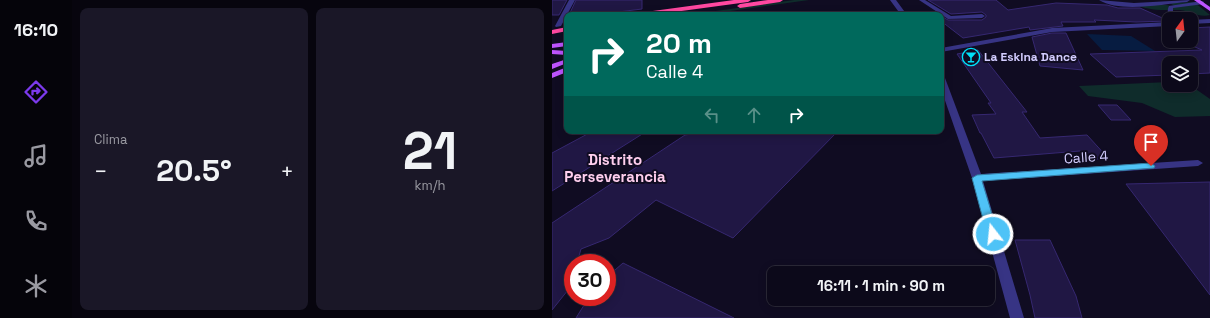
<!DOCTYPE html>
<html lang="es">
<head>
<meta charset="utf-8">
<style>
	body { margin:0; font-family:"Space Grotesk",sans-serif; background:#1a1727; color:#f1f3f6; height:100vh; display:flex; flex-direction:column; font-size:15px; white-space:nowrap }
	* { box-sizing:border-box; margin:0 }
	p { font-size:13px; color:#9a9aa2 }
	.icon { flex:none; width:22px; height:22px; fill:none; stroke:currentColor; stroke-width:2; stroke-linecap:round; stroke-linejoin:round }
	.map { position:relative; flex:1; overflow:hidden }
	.side { display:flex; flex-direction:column; gap:8px; padding:8px; background:#07050e; width:480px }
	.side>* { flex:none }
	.top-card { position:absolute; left:12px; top:12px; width:380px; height:122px; border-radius:8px; box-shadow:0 2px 10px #0003,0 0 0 1px #2c2a39; background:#00695c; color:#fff; overflow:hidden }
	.needle { width:26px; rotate:15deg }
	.controls { position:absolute; left:610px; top:12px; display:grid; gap:8px }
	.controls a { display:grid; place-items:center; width:36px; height:36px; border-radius:8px; background:#0c091a; box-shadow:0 2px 10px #0003,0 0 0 1px #2c2a39; font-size:20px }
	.speed { position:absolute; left:12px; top:254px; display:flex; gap:8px; font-size:20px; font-weight:700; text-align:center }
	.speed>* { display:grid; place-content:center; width:52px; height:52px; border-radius:50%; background:#0c091a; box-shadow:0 2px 10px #0003,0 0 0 1px #2c2a39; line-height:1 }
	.speed .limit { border:6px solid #d22; background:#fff; color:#111 }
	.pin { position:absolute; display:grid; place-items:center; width:34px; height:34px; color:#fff; margin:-41px -17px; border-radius:50% 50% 50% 0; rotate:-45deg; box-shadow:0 0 4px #0007 }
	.pin .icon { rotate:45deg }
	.me { position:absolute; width:44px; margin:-22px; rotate:344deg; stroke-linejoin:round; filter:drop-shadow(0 0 3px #0008) }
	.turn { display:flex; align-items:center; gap:14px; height:84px; padding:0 16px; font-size:18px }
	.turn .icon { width:52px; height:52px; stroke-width:2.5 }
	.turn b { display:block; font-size:28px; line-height:34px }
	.lanes { display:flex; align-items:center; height:38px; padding:0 16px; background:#0003; justify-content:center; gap:20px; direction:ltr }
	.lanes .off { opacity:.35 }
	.big { font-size:30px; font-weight:600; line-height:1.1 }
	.side .widget { flex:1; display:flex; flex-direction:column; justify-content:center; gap:6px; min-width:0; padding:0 14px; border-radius:8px; background:#1a1727 }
	.side .dial { align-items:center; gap:0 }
	.dial b { font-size:52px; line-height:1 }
	.heat { display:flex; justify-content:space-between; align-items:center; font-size:22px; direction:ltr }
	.side .tiles { flex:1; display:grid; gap:8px; grid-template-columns:repeat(2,1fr) }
	.trip { position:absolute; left:215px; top:266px; width:228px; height:40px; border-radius:8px; background:#0c091a; box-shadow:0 2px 10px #0003,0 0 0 1px #2c2a39; font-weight:600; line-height:40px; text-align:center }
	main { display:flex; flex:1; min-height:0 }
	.tab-bar { display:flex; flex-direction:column; width:72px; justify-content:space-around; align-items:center; background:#05040a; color:#9a9aa2 }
	.tab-bar .icon { width:28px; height:28px }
	.tab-bar .selected { color:#7c3aed }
	.tab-bar b { font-size:18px; color:#f1f3f6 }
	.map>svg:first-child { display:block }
	.green { fill:#0f2c2b }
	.water { fill:#071c41 }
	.building { fill:#201744; stroke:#362871 }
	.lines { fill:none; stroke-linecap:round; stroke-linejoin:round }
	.minor { fill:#373484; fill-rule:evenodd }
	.major { fill:#be54ff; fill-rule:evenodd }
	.highway { fill:#ff48a1; fill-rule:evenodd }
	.route { fill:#4fc3f7; stroke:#337fa1 }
	.labels { text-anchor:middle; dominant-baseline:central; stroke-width:4; stroke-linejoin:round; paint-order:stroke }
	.far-poi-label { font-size:12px; font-weight:bold; fill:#d3cdff; stroke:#100c22; text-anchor:start }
	.street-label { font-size:14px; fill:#d3cdff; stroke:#100c22 }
	.neighbourhood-label { font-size:15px; font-weight:bold; fill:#ffcfee; stroke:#100c22 }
</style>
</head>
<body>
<main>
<nav class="tab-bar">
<b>16:10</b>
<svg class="icon selected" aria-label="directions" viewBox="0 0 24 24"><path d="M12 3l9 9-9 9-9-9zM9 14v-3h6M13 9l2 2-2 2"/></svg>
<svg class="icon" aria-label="music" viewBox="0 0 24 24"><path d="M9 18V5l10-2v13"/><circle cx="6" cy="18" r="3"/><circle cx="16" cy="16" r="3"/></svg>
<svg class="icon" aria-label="phone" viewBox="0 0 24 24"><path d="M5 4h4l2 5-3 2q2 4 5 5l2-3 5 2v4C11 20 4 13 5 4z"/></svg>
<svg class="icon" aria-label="climate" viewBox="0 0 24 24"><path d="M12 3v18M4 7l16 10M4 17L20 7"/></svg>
</nav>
<section class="side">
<div class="tiles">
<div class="widget"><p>Clima</p>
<div class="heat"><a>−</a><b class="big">20.5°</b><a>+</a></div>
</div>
<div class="widget dial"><b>21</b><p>km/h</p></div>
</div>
</section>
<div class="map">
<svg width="658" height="318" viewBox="0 0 658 318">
	<rect width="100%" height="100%" fill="#100c22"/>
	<path class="green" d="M 242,0 L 257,0 L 150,15 L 135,15 Z
		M 642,2 L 658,15 C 647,18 638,11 628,10 C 612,10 599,11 584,5 L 596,3 L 622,6 L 618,3 Z
		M 617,82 L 617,85 L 638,85 L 658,99 L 658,116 L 623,117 L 590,103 L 536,96 L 527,86 Z"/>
	<path class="water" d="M 535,34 L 579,36 L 603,51 L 550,50 Z"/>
	<path class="building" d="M 0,0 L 15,0 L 7,15 L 0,15 Z
		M 24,0 L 90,0 L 90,9 L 42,15 L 17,15 Z
		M 376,0 L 444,0 L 456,10 L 504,3 L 555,5 L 566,8 L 588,8 L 617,21 L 584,22 L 542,20 L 544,22 L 509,22 L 511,26 L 478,30 L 477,27 L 411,38 L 389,21 L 389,16 L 396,20 L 430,20 L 434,17 L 434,15 L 430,12 L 399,14 Z
		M 658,27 L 658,73 L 639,74 L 639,63 L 617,63 L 617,75 L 564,77 L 538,54 L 650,50 L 629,41 L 639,41 L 639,28 Z
		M 500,33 L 514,33 L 531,70 L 488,66 L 480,37 Z
		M 426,50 L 475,112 L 470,112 L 488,138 L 535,135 L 556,158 L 536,160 L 528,151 L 442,158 L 429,133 L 428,133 L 420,115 L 444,114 L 436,103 L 439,103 L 405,54 Z
		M 546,105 L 565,105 L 579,120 L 559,120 Z
		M 41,131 L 95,131 L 0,191 L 0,153 Z
		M 158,131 L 286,131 L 181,238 L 104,200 L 57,238 L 29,249 L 25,263 L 21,263 L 20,285 L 0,310 L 0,223 L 133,135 Z
		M 658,182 L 658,295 L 574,184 Z
		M 463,240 L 498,240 L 524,296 L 530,318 L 483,318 L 478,295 Z
		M 71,263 L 182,318 L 24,318 L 37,297 L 55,297 L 55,277 Z"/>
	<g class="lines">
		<path class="minor" d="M 17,0 L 23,0 L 9,26 L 4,27 L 3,26 Z
			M 338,0 L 344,0 L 355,15 L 349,15 Z
			M 367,0 L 373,0 L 399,16 L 430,14 L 433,16 L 430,18 L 396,19 Z
			M 547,0 L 582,3 L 638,0 L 635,2 C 611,4 568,13 547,0 Z
			M 650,1 L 652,2 L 652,4 L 621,8 L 621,12 L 623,17 L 620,19 C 615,17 615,10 617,6 Z
			M 658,19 L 658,23 L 639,24 L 639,20 Z
			M 617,22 L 617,26 L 500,32 L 389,52 L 389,48 L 500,28 Z
			M 389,76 L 393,78 L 429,174 L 646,160 L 651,163 L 646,166 L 431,181 L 472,318 L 458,318 L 420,178 L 389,89 Z"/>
		<path class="major" d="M 642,0 L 648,0 L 658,7 L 658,11 Z
			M 15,42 L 15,46 L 0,48 L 0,44 Z
			M 0,50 L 15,51 L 15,55 L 0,54 Z
			M 15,59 L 15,63 L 0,69 L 0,64 Z
			M 15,67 L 15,72 L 0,78 L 0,73 Z"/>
		<path class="highway" d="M 182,0 L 199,0 L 196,2 L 100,15 L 83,15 L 86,13 Z
			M 216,0 L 231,0 L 228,2 L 188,8 L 185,6 L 188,4 Z
			M 15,27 L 15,31 L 0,34 L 0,30 Z"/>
	</g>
	<path class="route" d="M 599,163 L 603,166 L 602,168 L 430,181 L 446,234 L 445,237 L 441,239 L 437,237 L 435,234 L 420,178 L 425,175 Z"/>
	<defs>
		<symbol id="bar-ring" viewBox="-11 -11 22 22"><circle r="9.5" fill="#100c22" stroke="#00e0f8" stroke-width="1.5"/><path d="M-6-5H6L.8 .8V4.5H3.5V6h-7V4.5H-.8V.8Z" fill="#00e0f8"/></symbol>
	</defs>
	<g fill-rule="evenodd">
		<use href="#bar-ring" x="409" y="47" width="20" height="20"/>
	</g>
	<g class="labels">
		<g class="far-poi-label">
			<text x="432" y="57">La Eskina Dance</text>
		</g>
		<g class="street-label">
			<text transform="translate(534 157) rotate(-4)">Calle 4</text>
		</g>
		<g class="neighbourhood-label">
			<text x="63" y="159">Distrito<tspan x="63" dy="17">Perseverancia</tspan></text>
		</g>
	</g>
</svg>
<div class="controls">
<a><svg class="needle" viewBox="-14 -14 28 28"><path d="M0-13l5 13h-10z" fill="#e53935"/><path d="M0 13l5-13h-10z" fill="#9a9aa2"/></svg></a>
<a><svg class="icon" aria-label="layers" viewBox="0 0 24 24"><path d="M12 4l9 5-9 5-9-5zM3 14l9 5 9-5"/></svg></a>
</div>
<div class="speed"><div class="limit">30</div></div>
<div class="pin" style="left:599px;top:166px;background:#d93025"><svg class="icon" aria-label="arrive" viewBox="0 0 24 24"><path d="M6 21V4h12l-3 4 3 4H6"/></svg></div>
<svg class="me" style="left:441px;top:234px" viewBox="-20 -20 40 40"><circle r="17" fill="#4fc3f7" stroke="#fff" stroke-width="3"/><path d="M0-11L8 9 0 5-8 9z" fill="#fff"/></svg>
<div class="trip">16:11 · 1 min · 90 m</div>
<div class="top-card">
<div class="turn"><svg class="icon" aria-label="right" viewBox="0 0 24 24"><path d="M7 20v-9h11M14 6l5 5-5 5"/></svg><div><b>20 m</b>Calle 4</div></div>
<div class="lanes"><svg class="icon off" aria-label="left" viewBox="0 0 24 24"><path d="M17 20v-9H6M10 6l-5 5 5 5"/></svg><svg class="icon off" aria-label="ahead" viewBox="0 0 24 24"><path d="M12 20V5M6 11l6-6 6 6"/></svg><svg class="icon" aria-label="right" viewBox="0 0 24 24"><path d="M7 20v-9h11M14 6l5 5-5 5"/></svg></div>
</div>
</div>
</main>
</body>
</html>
